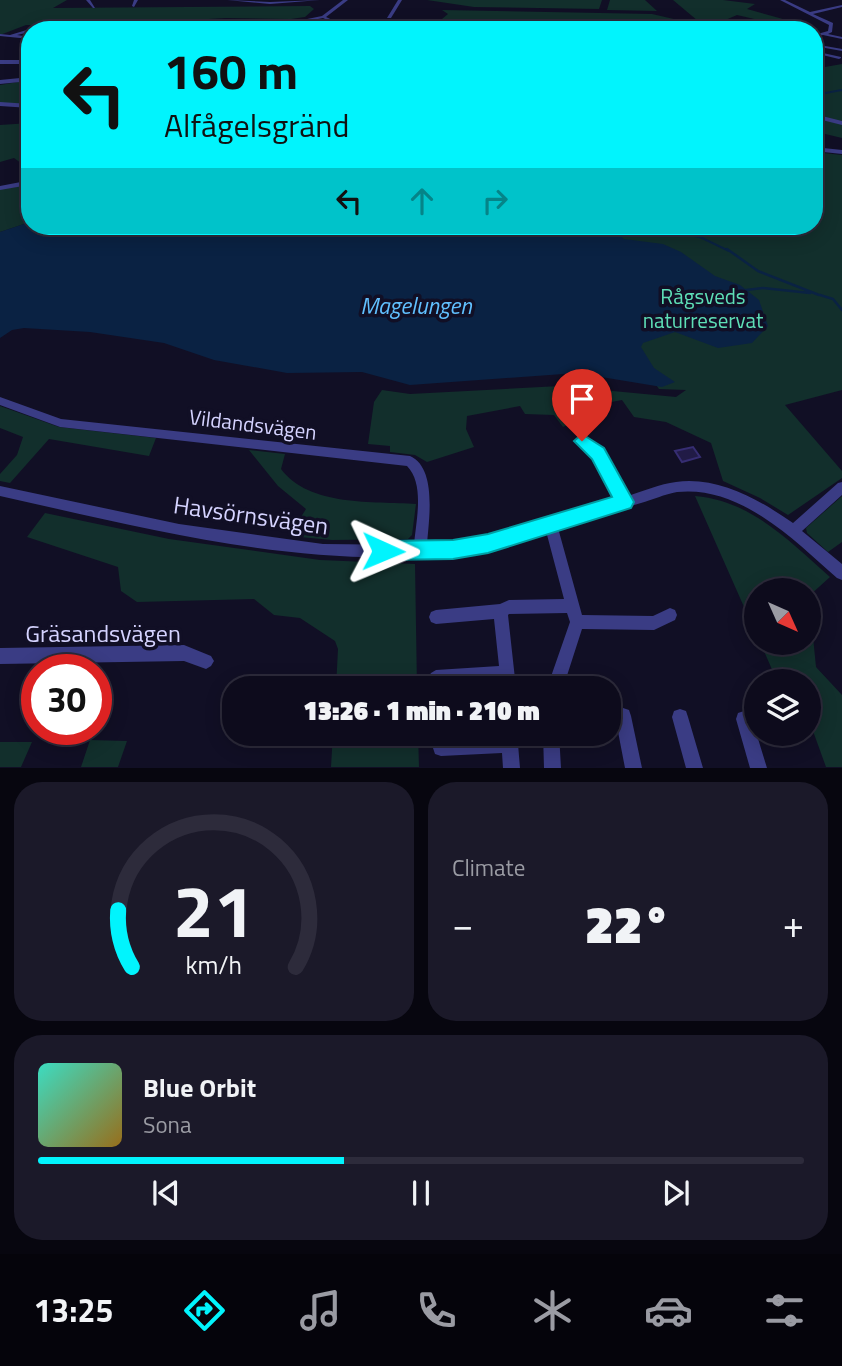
<!DOCTYPE html>
<html lang="en">
<head>
<meta charset="utf-8">
<style>
	body { margin:0; font-family:"Titillium Web",sans-serif; background:#1b1929; color:#f1f3f6; height:100vh; display:flex; flex-direction:column; font-size:26px; white-space:nowrap }
	* { box-sizing:border-box; margin:0 }
	p { font-size:23px; color:#9a9ba3 }
	.icon { flex:none; width:38px; height:38px; fill:none; stroke:currentColor; stroke-width:2; stroke-linecap:round; stroke-linejoin:round }
	.map { position:relative; height:768px; overflow:hidden }
	.drawer { display:flex; flex-direction:column; gap:14px; padding:14px; background:#07060f; flex:1 }
	.drawer>* { flex:none }
	.top-card { position:absolute; left:21px; top:21px; width:802px; height:214px; border-radius:28px; box-shadow:0 4px 18px #0003,0 0 0 2px #2d2b3b; background:#01f4fd; color:#111; overflow:hidden }
	.needle { width:46px; rotate:135deg }
	.controls { position:absolute; left:744px; top:578px; display:grid; gap:14px }
	.controls a { display:grid; place-items:center; width:77px; height:77px; border-radius:50%; background:#0d0b1c; box-shadow:0 4px 18px #0003,0 0 0 2px #2d2b3b; font-size:35px }
	.speed { position:absolute; left:21px; top:654px; display:flex; gap:14px; font-size:35px; font-weight:700; text-align:center }
	.speed>* { display:grid; place-content:center; width:91px; height:91px; border-radius:50%; background:#0d0b1c; box-shadow:0 4px 18px #0003,0 0 0 2px #2d2b3b; line-height:1 }
	.speed .limit { border:10px solid #d22; background:#fff; color:#111 }
	.pin { position:absolute; display:grid; place-items:center; width:60px; height:60px; color:#fff; margin:-72px -30px; border-radius:50% 50% 50% 0; rotate:-45deg; box-shadow:0 0 7px #0007 }
	.pin .icon { rotate:45deg }
	.me { position:absolute; width:77px; margin:-38px; rotate:91deg; stroke-linejoin:round; filter:drop-shadow(0 0 5px #0008) }
	.turn { display:flex; align-items:center; gap:24px; height:147px; padding:0 28px; font-size:32px }
	.turn .icon { width:91px; height:91px; stroke-width:2.5 }
	.turn b { display:block; font-size:49px; line-height:60px }
	.lanes { display:flex; align-items:center; height:66px; padding:0 28px; background:#0003; justify-content:center; gap:35px; direction:ltr }
	.lanes .off { opacity:.35 }
	.big { font-size:52px; font-weight:800; line-height:1.1 }
	.drawer .tile { flex:1; display:flex; flex-direction:column; justify-content:center; gap:10px; min-width:0; padding:0 24px; border-radius:28px; background:#1b1929 }
	.drawer .dial { align-items:center; gap:0 }
	.dial svg { height:182px; overflow:visible; fill:none; stroke:#2d2b3b; stroke-width:7; stroke-linecap:round; text-anchor:middle }
	.dial text { fill:#f1f3f6; stroke:none }
	.song { display:flex; align-items:center; gap:21px }
	.cover { width:84px; height:84px; border-radius:10px; background:linear-gradient(135deg,hsl(170 70% 55%),hsl(40 70% 35%)) }
	.played { height:7px; border-radius:4px; background:linear-gradient(90deg,#01f4fd 40%,#2d2b3b 40%) }
	.keys { display:flex; justify-content:space-around; direction:ltr }
	.heat { display:flex; justify-content:space-between; align-items:center; font-size:38px; direction:ltr }
	.drawer .tiles { flex:1; display:grid; gap:14px; grid-template-columns:1fr 1fr }
	.tile:last-child { grid-column:span 2 }
	.trip { position:absolute; left:222px; top:676px; width:399px; height:70px; border-radius:28px; background:#0d0b1c; box-shadow:0 4px 18px #0003,0 0 0 2px #2d2b3b; font-weight:800; line-height:70px; text-align:center }
	.tab-bar { display:flex; height:112px; justify-content:space-around; align-items:center; background:#05040b; color:#9a9ba3 }
	.tab-bar .icon { width:49px; height:49px }
	.tab-bar .current { color:#01f4fd }
	.tab-bar b { font-size:32px; color:#f1f3f6 }
	.map>svg:first-child { display:block }
	.green { fill:#122f2c }
	.water { fill:#0a2243 }
	.lines { fill:none; stroke-linecap:round; stroke-linejoin:round }
	.stream-far1 { stroke:#0a2243; stroke-width:2 }
	.stream { stroke:#0a2243; stroke-width:2.5 }
	.building { fill:#211b46; stroke:#362d72; stroke-width:2 }
	.minor { fill:#3a3c84; fill-rule:evenodd }
	.route { fill:#01f4fd; stroke:#019fa4; stroke-width:2 }
	.labels { text-anchor:middle; dominant-baseline:central; stroke-width:7; stroke-linejoin:round; paint-order:stroke }
	.park-label { font-size:21px; fill:#5edfb7; stroke:#110f25 }
	.street-label { font-size:21px; fill:#d5d3ff; stroke:#110f25 }
	.water-label { font-size:23px; font-style:italic; fill:#61c0ff; stroke:#110f25 }
	.near-street-label { font-size:24px; fill:#d5d3ff; stroke:#110f25 }
</style>
</head>
<body>
<div class="map">
<svg width="842" height="768" viewBox="0 0 842 768">
	<rect width="100%" height="100%" fill="#110f25"/>
	<path class="green" d="M 0,0 L 67,0 L 53,8 L 310,6 L 314,9 L 305,17 L 291,19 L 226,18 L 84,26 L 26,25 L 0,35 Z
		M 427,0 L 602,0 L 599,9 L 474,7 Z
		M 610,0 L 645,0 L 657,11 L 607,10 Z
		M 673,0 L 723,0 L 755,4 L 747,9 L 819,29 L 803,30 L 737,15 L 709,27 L 717,30 L 398,30 L 442,19 L 448,14 L 442,10 L 652,14 L 704,26 Z
		M 814,64 L 825,67 L 842,64 L 842,138 L 817,132 L 814,136 Z
		M 30,80 L 30,111 L 23,111 L 25,107 L 0,103 L 0,85 Z
		M 30,123 L 30,164 L 25,166 L 14,158 L 0,162 L 0,125 Z
		M 814,152 L 842,155 L 842,390 L 785,405 L 842,471 L 842,478 L 788,515 L 760,498 L 723,481 L 711,443 L 666,422 L 634,417 L 622,400 L 590,406 L 587,416 L 563,427 L 554,415 L 525,414 L 520,406 L 467,416 L 466,429 L 474,447 L 427,462 L 415,455 L 390,452 L 390,446 L 368,444 L 374,402 L 382,390 L 410,394 L 560,386 L 676,397 L 686,390 L 659,389 L 581,278 L 370,226 L 814,226 Z
		M 24,186 L 30,188 L 30,222 L 0,232 L 0,189 Z
		M 0,406 L 59,427 L 156,438 L 149,456 L 49,439 L 10,483 L 0,481 L 0,474 L 17,455 L 23,437 L 0,428 Z
		M 249,450 L 285,454 L 281,469 C 309,507 374,501 416,504 L 412,535 L 408,539 L 332,540 L 289,536 L 306,509 L 278,486 Z
		M 695,496 C 752,501 789,541 830,577 L 809,596 L 816,667 L 842,695 L 842,767 L 826,767 L 809,720 L 808,681 L 777,681 L 760,642 L 808,642 L 808,590 L 756,590 L 756,634 Z
		M 842,496 L 842,542 L 828,552 L 807,533 L 806,528 Z
		M 45,513 L 169,539 L 320,560 L 415,564 L 417,688 L 336,688 L 338,649 L 335,641 L 300,618 L 274,615 L 254,599 L 137,602 L 121,591 L 118,567 L 27,537 Z
		M 333,733 L 418,733 L 419,767 L 331,767 Z
		M 90,740 L 127,741 L 118,767 L 81,767 Z
		M 0,742 L 32,742 L 21,767 L 0,767 Z"/>
	<path class="water" d="M 30,222 L 30,226 L 608,226 L 624,239 L 663,244 L 681,252 L 715,276 L 740,285 L 759,300 L 768,326 L 752,343 L 718,348 L 675,332 L 643,343 L 641,347 L 654,368 L 675,382 L 662,387 L 577,373 L 410,385 L 362,372 L 287,373 L 214,360 L 164,343 L 90,332 L 24,328 L 12,330 L 0,338 L 0,232 Z"/>
	<g class="lines">
		<path class="stream-far1" d="M 814,95 L 842,90
			M 635,226 L 700,237 L 729,251"/>
		<path class="stream" d="M 727,249 L 758,271 L 819,295
			M 746,290 L 763,288 L 810,293
			M 820,295 L 833,299 L 842,310"/>
	</g>
	<path class="building" d="M 693,447 L 700,457 L 682,462 L 675,451 Z"/>
	<g class="lines">
		<path class="minor" d="M 86,0 L 90,0 L 95,8 L 93,8 Z
			M 134,0 L 138,0 L 134,7 L 132,6 Z
			M 227,0 L 270,2 L 320,0 L 270,4 Z
			M 343,0 L 348,0 L 326,17 L 354,30 L 348,30 L 323,18 L 263,30 L 253,30 L 322,16 Z
			M 398,0 L 402,0 L 391,18 L 387,18 Z
			M 780,0 L 785,0 L 810,12 L 842,5 L 842,7 L 813,14 L 833,23 L 832,32 L 828,34 L 842,37 L 842,39 L 823,35 L 814,37 L 814,35 L 828,31 L 829,25 Z
			M 219,20 L 221,20 L 235,30 L 230,30 L 217,22 Z
			M 733,23 L 760,29 L 760,30 L 751,30 L 731,25 Z
			M 159,26 L 189,29 L 191,30 L 159,28 L 142,30 Z
			M 30,29 L 32,30 L 30,30 L 30,32 L 17,35 L 30,37 L 30,39 L 0,36 L 0,34 L 10,35 Z
			M 814,44 L 842,49 L 842,51 L 814,46 Z
			M 814,51 L 841,57 L 841,58 L 839,59 L 814,53 Z
			M 0,60 L 30,60 L 30,64 L 0,64 Z
			M 30,77 L 30,81 L 0,84 L 0,80 Z
			M 0,102 L 30,104 L 30,108 L 0,106 Z
			M 814,114 L 842,121 L 842,125 L 814,118 Z
			M 814,147 L 842,150 L 842,154 L 814,151 Z
			M 26,181 L 30,183 L 29,185 L 0,190 L 0,186 Z
			M 0,397 L 61,419 L 410,456 C 437,468 429,519 427,544 L 488,537 L 617,499 L 594,457 L 576,441 L 578,438 L 582,436 L 602,451 L 628,496 C 643,491 660,484 676,482 C 718,476 760,500 793,523 L 838,483 L 842,482 L 842,495 L 802,531 L 842,564 L 842,580 L 837,578 C 794,540 740,485 677,492 C 665,494 652,500 641,503 C 613,511 586,520 558,528 L 582,615 L 653,616 L 670,608 L 675,610 L 677,615 L 675,620 L 654,630 L 582,629 L 563,688 L 547,688 L 570,622 L 567,613 L 509,614 L 508,615 L 516,688 L 500,688 L 500,681 L 436,686 L 431,683 L 428,678 L 431,673 L 436,670 L 499,666 L 494,619 L 436,624 L 431,622 L 429,617 L 431,612 L 436,610 L 500,604 L 509,600 L 564,599 L 546,531 C 526,538 506,546 485,550 C 322,575 158,531 0,496 L 0,486 L 179,524 L 323,544 L 414,545 C 416,521 425,484 407,466 L 60,427 L 0,405 Z
			M 184,645 L 211,656 L 214,661 L 211,666 L 206,669 L 184,661 L 0,664 L 0,648 Z
			M 623,708 L 629,710 L 631,716 L 642,768 L 625,768 L 615,716 L 617,710 Z
			M 680,709 L 686,711 L 688,717 L 703,768 L 686,768 L 672,717 L 674,711 Z
			M 744,711 L 750,713 L 752,719 L 767,768 L 750,768 L 736,719 L 738,713 Z
			M 543,733 L 559,733 L 561,768 L 544,768 Z
			M 510,736 L 516,738 L 518,744 L 520,768 L 503,768 L 502,753 L 441,756 L 435,754 L 433,748 L 435,742 L 441,740 Z"/>
	</g>
	<path class="route" d="M 582,434 L 604,448 L 634,502 L 631,508 L 488,553 L 453,559 L 383,560 L 376,557 L 373,551 L 376,544 L 383,541 L 453,540 L 488,534 L 612,497 L 592,459 L 574,441 Z"/>
	<g class="labels">
		<g class="park-label">
			<text x="703" y="296">Rågsveds<tspan x="703" dy="24">naturreservat</tspan></text>
		</g>
		<g class="street-label">
			<text transform="translate(253 424) rotate(7)">Vildandsvägen</text>
		</g>
		<g class="water-label">
			<text x="416" y="305">Magelungen</text>
		</g>
		<g class="near-street-label">
			<text transform="translate(251 515) rotate(8)">Havsörnsvägen</text>
			<text x="103" y="633">Gräsandsvägen</text>
		</g>
	</g>
</svg>
<div class="controls">
<a><svg class="needle" viewBox="-14 -14 28 28"><path d="M0-13l5 13h-10z" fill="#e53935"/><path d="M0 13l5-13h-10z" fill="#9a9ba3"/></svg></a>
<a><svg class="icon" aria-label="layers" viewBox="0 0 24 24"><path d="M12 4l9 5-9 5-9-5zM3 14l9 5 9-5"/></svg></a>
</div>
<div class="speed"><div class="limit">30</div></div>
<div class="pin" style="left:582px;top:441px;background:#d93025"><svg class="icon" aria-label="arrive" viewBox="0 0 24 24"><path d="M6 21V4h12l-3 4 3 4H6"/></svg></div>
<svg class="me" style="left:383px;top:551px" viewBox="-20 -20 40 40"><path d="M0-17L14 15 0 8-14 15z" fill="#01f4fd" stroke="#fff" stroke-width="4"/></svg>
<div class="trip">13:26 · 1 min · 210 m</div>
<div class="top-card">
<div class="turn"><svg class="icon" aria-label="left" viewBox="0 0 24 24"><path d="M17 20v-9H6M10 6l-5 5 5 5"/></svg><div><b>160 m</b>Alfågelsgränd</div></div>
<div class="lanes"><svg class="icon" aria-label="left" viewBox="0 0 24 24"><path d="M17 20v-9H6M10 6l-5 5 5 5"/></svg><svg class="icon off" aria-label="ahead" viewBox="0 0 24 24"><path d="M12 20V5M6 11l6-6 6 6"/></svg><svg class="icon off" aria-label="right" viewBox="0 0 24 24"><path d="M7 20v-9h11M14 6l5 5-5 5"/></svg></div>
</div>
</div>
<section class="drawer">
<div class="tiles">
<div class="tile dial"><svg viewBox="0 0 100 80">
<path d="M14 69A42 42 0 1 1 86 69"/>
<path d="M14 69A42 42 0 0 1 8 44" stroke="#01f4fd"/>
<text x="50" y="56" font-size="32" font-weight="700">21</text>
<text x="50" y="72" font-size="11">km/h</text>
</svg></div>
<div class="tile"><p>Climate</p>
<div class="heat"><a>−</a><b class="big">22°</b><a>+</a></div>
</div>
<div class="tile">
<div class="song"><i class="cover"></i><div><b>Blue Orbit</b><p>Sona</p></div></div>
<div class="played"></div>
<div class="keys"><svg class="icon" aria-label="previous" viewBox="0 0 24 24"><path d="M18 5L8 12l10 7zM5 5v14"/></svg><svg class="icon" aria-label="pause" viewBox="0 0 24 24"><path d="M8 5v14M16 5v14"/></svg><svg class="icon" aria-label="next" viewBox="0 0 24 24"><path d="M6 5l10 7-10 7zM19 5v14"/></svg></div>
</div>
</div>
</section>
<nav class="tab-bar">
<b>13:25</b>
<svg class="icon current" aria-label="directions" viewBox="0 0 24 24"><path d="M12 3l9 9-9 9-9-9zM9 14v-3h6M13 9l2 2-2 2"/></svg>
<svg class="icon" aria-label="music" viewBox="0 0 24 24"><path d="M9 18V5l10-2v13"/><circle cx="6" cy="18" r="3"/><circle cx="16" cy="16" r="3"/></svg>
<svg class="icon" aria-label="phone" viewBox="0 0 24 24"><path d="M5 4h4l2 5-3 2q2 4 5 5l2-3 5 2v4C11 20 4 13 5 4z"/></svg>
<svg class="icon" aria-label="climate" viewBox="0 0 24 24"><path d="M12 3v18M4 7l16 10M4 17L20 7"/></svg>
<svg class="icon" aria-label="car" viewBox="0 0 24 24"><path d="M5 17H2v-5l4-1 3-4h7l3 4 3 1v5h-3M9 17h6M6 11h13"/><circle cx="7" cy="17" r="2"/><circle cx="17" cy="17" r="2"/></svg>
<svg class="icon" aria-label="filters" viewBox="0 0 24 24"><path d="M4 7h16M4 17h16"/><circle cx="9" cy="7" r="2"/><circle cx="15" cy="17" r="2"/></svg>
</nav>
</body>
</html>
